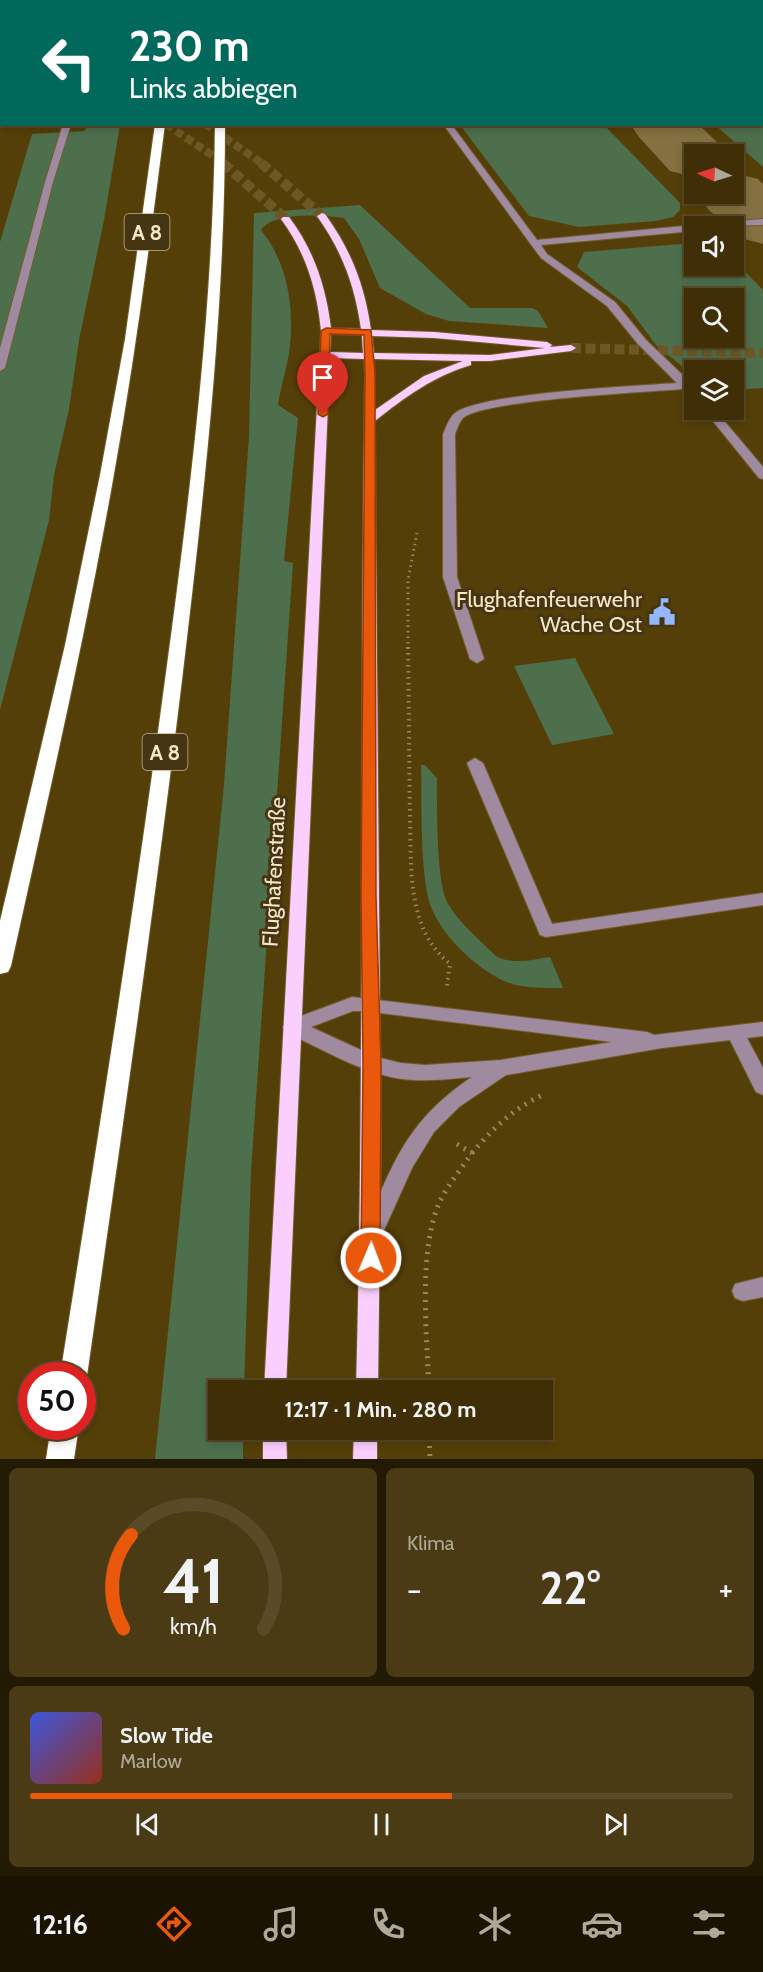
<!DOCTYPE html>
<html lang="de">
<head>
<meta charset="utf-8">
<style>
	body { margin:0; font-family:Cabin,sans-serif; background:#4b3b14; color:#f1f3f6; height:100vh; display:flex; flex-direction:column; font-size:22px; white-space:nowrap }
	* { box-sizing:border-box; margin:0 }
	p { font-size:20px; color:#aea99b }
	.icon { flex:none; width:33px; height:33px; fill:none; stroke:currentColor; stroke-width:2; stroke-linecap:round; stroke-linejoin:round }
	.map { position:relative; height:1459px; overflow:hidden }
	.drawer { display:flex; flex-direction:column; gap:9px; padding:9px; background:#231a03; flex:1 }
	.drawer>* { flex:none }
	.top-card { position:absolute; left:0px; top:0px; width:764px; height:126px; box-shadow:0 3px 9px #0003,0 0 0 2px #594a28; background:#00695c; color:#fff; overflow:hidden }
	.needle { width:39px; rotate:274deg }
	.controls { position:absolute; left:684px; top:144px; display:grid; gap:12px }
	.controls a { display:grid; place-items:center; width:60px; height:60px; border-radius:0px; background:#402f06; box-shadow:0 3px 9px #0003,0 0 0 2px #594a28; font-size:30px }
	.speed { position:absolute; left:18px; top:1362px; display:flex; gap:12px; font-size:30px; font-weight:700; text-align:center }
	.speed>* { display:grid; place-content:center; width:78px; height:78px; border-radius:50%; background:#402f06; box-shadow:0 3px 9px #0003,0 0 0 2px #594a28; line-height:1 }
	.speed .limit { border:9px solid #d22; background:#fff; color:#111 }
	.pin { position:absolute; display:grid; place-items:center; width:51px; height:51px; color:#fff; margin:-62px -26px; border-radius:50% 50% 50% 0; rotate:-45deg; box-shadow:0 0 6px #0007 }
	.pin .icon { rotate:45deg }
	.me { position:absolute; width:66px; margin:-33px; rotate:1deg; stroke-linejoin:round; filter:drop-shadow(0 0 4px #0008) }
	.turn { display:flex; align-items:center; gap:21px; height:126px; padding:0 30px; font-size:27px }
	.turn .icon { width:78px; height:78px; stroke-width:2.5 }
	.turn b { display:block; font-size:42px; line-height:51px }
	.big { font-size:45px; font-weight:700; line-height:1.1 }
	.drawer .widget { flex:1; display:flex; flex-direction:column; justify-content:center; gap:9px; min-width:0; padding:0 21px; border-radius:9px; background:#4b3b14 }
	.drawer .dial { align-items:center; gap:0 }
	.dial svg { height:156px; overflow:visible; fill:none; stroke:#594a28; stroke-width:7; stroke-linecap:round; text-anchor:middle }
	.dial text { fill:#f1f3f6; stroke:none }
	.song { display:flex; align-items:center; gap:18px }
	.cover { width:72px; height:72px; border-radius:9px; background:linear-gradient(135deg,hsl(230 70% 55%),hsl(10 70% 35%)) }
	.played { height:6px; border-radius:3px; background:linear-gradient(90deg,#ea580c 60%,#594a28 60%) }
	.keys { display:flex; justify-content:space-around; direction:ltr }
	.heat { display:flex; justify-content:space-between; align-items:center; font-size:33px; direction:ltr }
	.drawer .tiles { flex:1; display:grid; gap:9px; grid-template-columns:1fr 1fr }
	.widget:last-child { grid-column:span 2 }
	.trip { position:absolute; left:208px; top:1380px; width:345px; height:60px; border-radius:0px; background:#402f06; box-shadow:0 3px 9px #0003,0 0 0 2px #594a28; font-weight:700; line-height:60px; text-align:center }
	.tab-bar { display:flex; height:96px; justify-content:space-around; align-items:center; background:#1a1302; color:#aea99b }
	.tab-bar .icon { width:42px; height:42px }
	.tab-bar .current { color:#ea580c }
	.tab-bar b { font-size:27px; color:#f1f3f6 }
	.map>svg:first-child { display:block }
	.green { fill:#4d6f4c; fill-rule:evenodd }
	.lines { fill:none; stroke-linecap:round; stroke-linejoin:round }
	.taxiway { fill:#847040; fill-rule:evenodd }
	.major-tunnel-far1 { stroke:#6d5825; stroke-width:8; stroke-dasharray:8 4; stroke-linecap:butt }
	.major-tunnel { stroke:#6d5825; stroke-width:10; stroke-dasharray:10 4.5; stroke-linecap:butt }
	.minor-casing { stroke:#725d2a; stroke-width:2 }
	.major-casing { stroke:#725d2a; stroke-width:2 }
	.highway-casing { stroke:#725d2a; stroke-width:2 }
	.path-far2 { stroke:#9a8659; stroke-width:3; stroke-dasharray:1.5 4; stroke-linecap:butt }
	.path-far1 { stroke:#9a8659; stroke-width:4; stroke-dasharray:1.5 4.5; stroke-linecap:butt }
	.path { stroke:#9a8659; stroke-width:5; stroke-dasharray:2 6; stroke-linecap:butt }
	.minor { fill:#9f8aa0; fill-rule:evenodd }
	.major { fill:#facffe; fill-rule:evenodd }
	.highway { fill:#fefefe; fill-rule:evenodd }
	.route { fill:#ea580c; stroke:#983908; stroke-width:1.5 }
	.labels { text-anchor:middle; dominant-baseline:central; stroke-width:6; stroke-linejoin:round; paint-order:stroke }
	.shield { fill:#463513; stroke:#c3b291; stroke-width:1.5 }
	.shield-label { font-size:21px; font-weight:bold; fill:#f8e7c7 }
	.poi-label { font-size:22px; fill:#f8e7c7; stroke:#463513; text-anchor:end }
	.street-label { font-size:22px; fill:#f8e7c7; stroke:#463513 }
</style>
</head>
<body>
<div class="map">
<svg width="763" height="1459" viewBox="0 0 763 1459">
	<rect width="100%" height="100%" fill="#553f08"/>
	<path class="green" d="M 762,4 L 763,5 L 763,167 L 715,125 L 762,124 Z
		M 89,125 L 120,125 L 104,220 L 79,340 L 69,409 L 54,475 L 49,520 L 0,710 L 0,242 L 32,134 L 84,131 Z
		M 460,125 L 604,125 L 680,203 L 680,210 L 673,217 L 656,221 L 579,227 L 529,216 Z
		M 360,205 L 470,308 L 532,308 L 538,311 L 548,328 L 449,321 L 426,314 L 380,288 L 359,239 L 344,218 C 325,215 273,211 261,230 C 287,262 294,305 290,345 C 288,365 281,385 278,405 L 298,418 L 284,561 L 293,563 L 251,1171 L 244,1390 L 219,1390 L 219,1430 L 243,1430 L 243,1459 L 155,1459 L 224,785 L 249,436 L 254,213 Z
		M 681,244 L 694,245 L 694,266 L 734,266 L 734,260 L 763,290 L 763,388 L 734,390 L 734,370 L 694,370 L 694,376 L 656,345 L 627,306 L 577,267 L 584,252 ZM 734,298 L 734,338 L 694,338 L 694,298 Z
		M 575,658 L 614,734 L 552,745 L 514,666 Z
		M 421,765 L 425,765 L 437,778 C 437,805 436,880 447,902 C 458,922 480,940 496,956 C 512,965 532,960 550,957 L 563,988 C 543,988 522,989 504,981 C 472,966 433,928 427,893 C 420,852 422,807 421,765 Z"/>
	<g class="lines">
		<path class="taxiway" d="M 504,0 L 556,0 L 557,2 L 505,2 Z
			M 630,124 L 698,124 L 718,143 L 726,154 L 694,154 L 694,177 L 670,171 L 639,137 Z
			M 734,173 L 758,179 L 763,184 L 763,244 L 737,237 L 734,234 L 734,226 L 726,226 L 708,209 L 698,194 L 734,194 Z"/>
		<path class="major-tunnel-far1" d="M 166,124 L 225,164
			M 205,124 L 263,164"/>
		<path class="major-tunnel" d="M 223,163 L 286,219
			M 261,163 L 322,216
			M 571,348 L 763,353"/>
		<defs>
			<path id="minor" d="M 354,0 L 360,0 L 361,2 L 354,2 Z
				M 63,124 L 71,124 L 53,182 L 5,368 L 0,371 L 0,348 L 45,182 Z
				M 443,124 L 451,124 L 537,240 L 694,225 L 698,226 L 694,226 L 694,231 L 541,245 L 547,254 L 615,302 L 646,340 L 691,383 L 694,387 L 694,396 L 683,389 C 647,392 483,400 463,418 C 460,421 457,429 455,434 L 457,577 L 484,659 L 477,663 L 470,659 L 443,577 L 443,434 C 446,428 449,418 454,414 C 476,393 639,386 677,383 L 638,344 L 607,306 L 541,258 Z
				M 763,219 L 763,225 L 710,226 L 715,223 Z
				M 704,410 L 715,410 L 763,467 L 763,479 L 759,478 Z
				M 475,758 L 483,763 L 552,924 L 763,893 L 763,905 L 546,937 L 540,935 L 467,763 Z
				M 352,997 L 647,1032 L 654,1035 L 763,1022 L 763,1036 L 747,1038 L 763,1068 L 763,1095 L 756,1092 L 730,1040 L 662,1048 L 506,1075 L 459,1107 L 434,1132 L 412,1168 L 380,1239 L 373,1242 L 366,1239 L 363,1233 C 393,1164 406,1121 472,1077 C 449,1079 425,1082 402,1079 C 361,1073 323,1049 285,1032 L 283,1027 L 285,1022 ZM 353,1011 L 364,1011 L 612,1042 L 501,1060 L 425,1065 L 401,1063 L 376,1057 L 311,1027 Z
				M 763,1277 L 763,1297 L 743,1301 L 735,1298 L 732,1291 L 735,1284 Z"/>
			<path id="major" d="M 0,50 L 2,50 L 2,54 L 0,54 Z
				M 0,64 L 2,64 L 2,68 L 0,68 Z
				M 322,213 L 325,214 C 351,250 365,286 371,330 L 434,332 L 547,342 L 552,345 L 550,347 L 571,345 L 576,348 L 571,351 L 490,361 L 471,361 L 471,365 C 434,376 405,397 375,421 L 381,1136 L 378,1390 L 356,1390 C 365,1051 359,713 365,374 L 364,359 L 330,358 L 286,1390 L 264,1390 L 321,331 C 317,289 306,253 281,219 L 283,217 L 289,217 C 314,250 326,287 331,328 L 361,329 C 355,286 342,251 317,216 ZM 331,334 L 362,335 L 363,353 L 330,352 ZM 372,336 L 434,338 L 545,348 L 490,355 L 374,353 ZM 374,359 L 463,361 L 424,376 L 375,410 Z
				M 263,1430 L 286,1430 L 287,1459 L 263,1459 Z
				M 354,1430 L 377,1430 L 377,1459 L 353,1459 Z"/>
			<path id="highway" d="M 126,0 L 134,0 L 135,2 L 127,2 Z
				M 162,0 L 170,0 L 170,2 L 162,2 Z
				M 212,0 L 220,0 L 220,2 L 212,2 Z
				M 155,124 L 165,124 C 150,241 135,358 114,474 C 85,639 47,802 11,966 L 8,972 L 0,974 L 0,921 L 65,645 L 100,475 L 125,339 Z
				M 215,124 L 225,124 C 225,311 204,495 182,680 C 154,912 120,1144 87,1376 L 82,1385 L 82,1376 L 60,1376 C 97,1144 134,912 165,680 C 190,495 213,311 215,124 Z
				M 51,1426 L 79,1426 L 74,1459 L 46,1459 Z"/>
		</defs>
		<use href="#minor" class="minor-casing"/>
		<use href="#major" class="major-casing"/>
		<use href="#highway" class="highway-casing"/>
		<path class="path-far2" d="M 408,649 L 408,580 L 417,533"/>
		<path class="path-far1" d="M 408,647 C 409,704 409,761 410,818 C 411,853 409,890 421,923 C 427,940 437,953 450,964 L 447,986"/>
		<path class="path" d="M 472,1153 C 492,1129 513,1109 542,1095
			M 429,1390 C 427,1336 418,1253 439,1203 C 448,1185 461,1169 472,1153 L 455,1143
			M 429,1430 L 430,1459"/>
		<use href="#minor" class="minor"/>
		<use href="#major" class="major"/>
		<use href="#highway" class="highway"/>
	</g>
	<path class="route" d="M 326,328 L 371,330 L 375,374 L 376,896 L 381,1064 L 380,1258 L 377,1264 L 371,1266 L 364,1264 L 361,1258 L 363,1064 L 361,896 L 365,374 L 364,335 L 330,334 L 328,414 L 323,417 L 318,414 L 321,331 Z"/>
	<defs>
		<symbol id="civic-bare" viewBox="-9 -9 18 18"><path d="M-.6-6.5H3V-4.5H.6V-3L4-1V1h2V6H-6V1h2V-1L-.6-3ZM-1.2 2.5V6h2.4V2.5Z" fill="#94b7fd" stroke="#463513" stroke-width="2.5" paint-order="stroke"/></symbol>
	</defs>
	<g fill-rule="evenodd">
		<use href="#civic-bare" x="643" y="593" width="38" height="38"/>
	</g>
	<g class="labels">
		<g class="shield">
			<rect x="124.5" y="214" width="45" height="36" rx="4.5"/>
			<rect x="142.5" y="734" width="45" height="36" rx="4.5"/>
		</g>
		<g class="shield-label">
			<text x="147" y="232">A 8</text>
			<text x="165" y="752">A 8</text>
		</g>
		<g class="poi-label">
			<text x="642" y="599">Flughafenfeuerwehr<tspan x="642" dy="25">Wache Ost</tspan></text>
		</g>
		<g class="street-label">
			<text transform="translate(274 872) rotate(-87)">Flughafenstraße</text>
		</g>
	</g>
</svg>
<div class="controls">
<a><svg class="needle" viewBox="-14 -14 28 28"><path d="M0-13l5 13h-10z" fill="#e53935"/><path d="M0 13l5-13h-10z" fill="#aea99b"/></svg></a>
<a><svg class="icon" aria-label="sound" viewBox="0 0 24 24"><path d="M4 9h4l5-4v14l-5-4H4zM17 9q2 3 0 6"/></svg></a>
<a><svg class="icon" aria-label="search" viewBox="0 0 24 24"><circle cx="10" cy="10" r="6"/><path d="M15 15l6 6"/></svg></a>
<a><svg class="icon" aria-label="layers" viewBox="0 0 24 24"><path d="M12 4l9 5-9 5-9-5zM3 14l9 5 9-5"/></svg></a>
</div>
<div class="speed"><div class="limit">50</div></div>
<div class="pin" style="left:323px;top:414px;background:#d93025"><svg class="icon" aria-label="arrive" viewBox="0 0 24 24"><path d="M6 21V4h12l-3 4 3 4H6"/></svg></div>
<svg class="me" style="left:371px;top:1258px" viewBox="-20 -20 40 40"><circle r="17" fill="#ea580c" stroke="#fff" stroke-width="3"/><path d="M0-11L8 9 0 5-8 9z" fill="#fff"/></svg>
<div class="trip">12:17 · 1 Min. · 280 m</div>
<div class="top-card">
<div class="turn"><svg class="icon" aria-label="left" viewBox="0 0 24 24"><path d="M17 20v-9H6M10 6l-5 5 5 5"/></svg><div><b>230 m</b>Links abbiegen</div></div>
</div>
</div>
<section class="drawer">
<div class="tiles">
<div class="widget dial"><svg viewBox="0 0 100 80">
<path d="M14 69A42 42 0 1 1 86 69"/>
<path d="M14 69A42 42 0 0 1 18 21" stroke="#ea580c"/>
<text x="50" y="56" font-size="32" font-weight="700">41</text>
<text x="50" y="72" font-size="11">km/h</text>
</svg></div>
<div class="widget"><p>Klima</p>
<div class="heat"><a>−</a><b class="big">22°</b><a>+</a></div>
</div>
<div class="widget">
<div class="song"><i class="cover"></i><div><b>Slow Tide</b><p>Marlow</p></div></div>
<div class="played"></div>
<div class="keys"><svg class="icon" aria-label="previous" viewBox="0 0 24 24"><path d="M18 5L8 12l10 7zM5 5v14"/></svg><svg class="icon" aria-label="pause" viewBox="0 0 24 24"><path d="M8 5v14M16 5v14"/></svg><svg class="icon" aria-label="next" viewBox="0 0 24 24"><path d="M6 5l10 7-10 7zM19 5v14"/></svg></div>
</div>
</div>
</section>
<nav class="tab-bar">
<b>12:16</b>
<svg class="icon current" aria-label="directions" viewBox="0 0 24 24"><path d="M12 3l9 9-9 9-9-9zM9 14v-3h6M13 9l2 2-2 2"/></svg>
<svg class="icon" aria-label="music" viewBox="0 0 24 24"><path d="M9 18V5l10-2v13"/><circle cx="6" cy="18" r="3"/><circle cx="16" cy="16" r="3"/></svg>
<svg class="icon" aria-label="phone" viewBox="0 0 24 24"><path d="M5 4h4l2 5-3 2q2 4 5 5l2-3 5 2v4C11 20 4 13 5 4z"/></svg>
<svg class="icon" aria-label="climate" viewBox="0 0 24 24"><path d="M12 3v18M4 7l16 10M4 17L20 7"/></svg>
<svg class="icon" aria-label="car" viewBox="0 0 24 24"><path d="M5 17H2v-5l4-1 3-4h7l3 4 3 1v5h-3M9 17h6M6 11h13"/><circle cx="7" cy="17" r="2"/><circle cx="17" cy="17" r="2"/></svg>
<svg class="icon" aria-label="filters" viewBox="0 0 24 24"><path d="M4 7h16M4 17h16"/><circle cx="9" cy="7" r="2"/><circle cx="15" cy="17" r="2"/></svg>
</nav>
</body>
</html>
